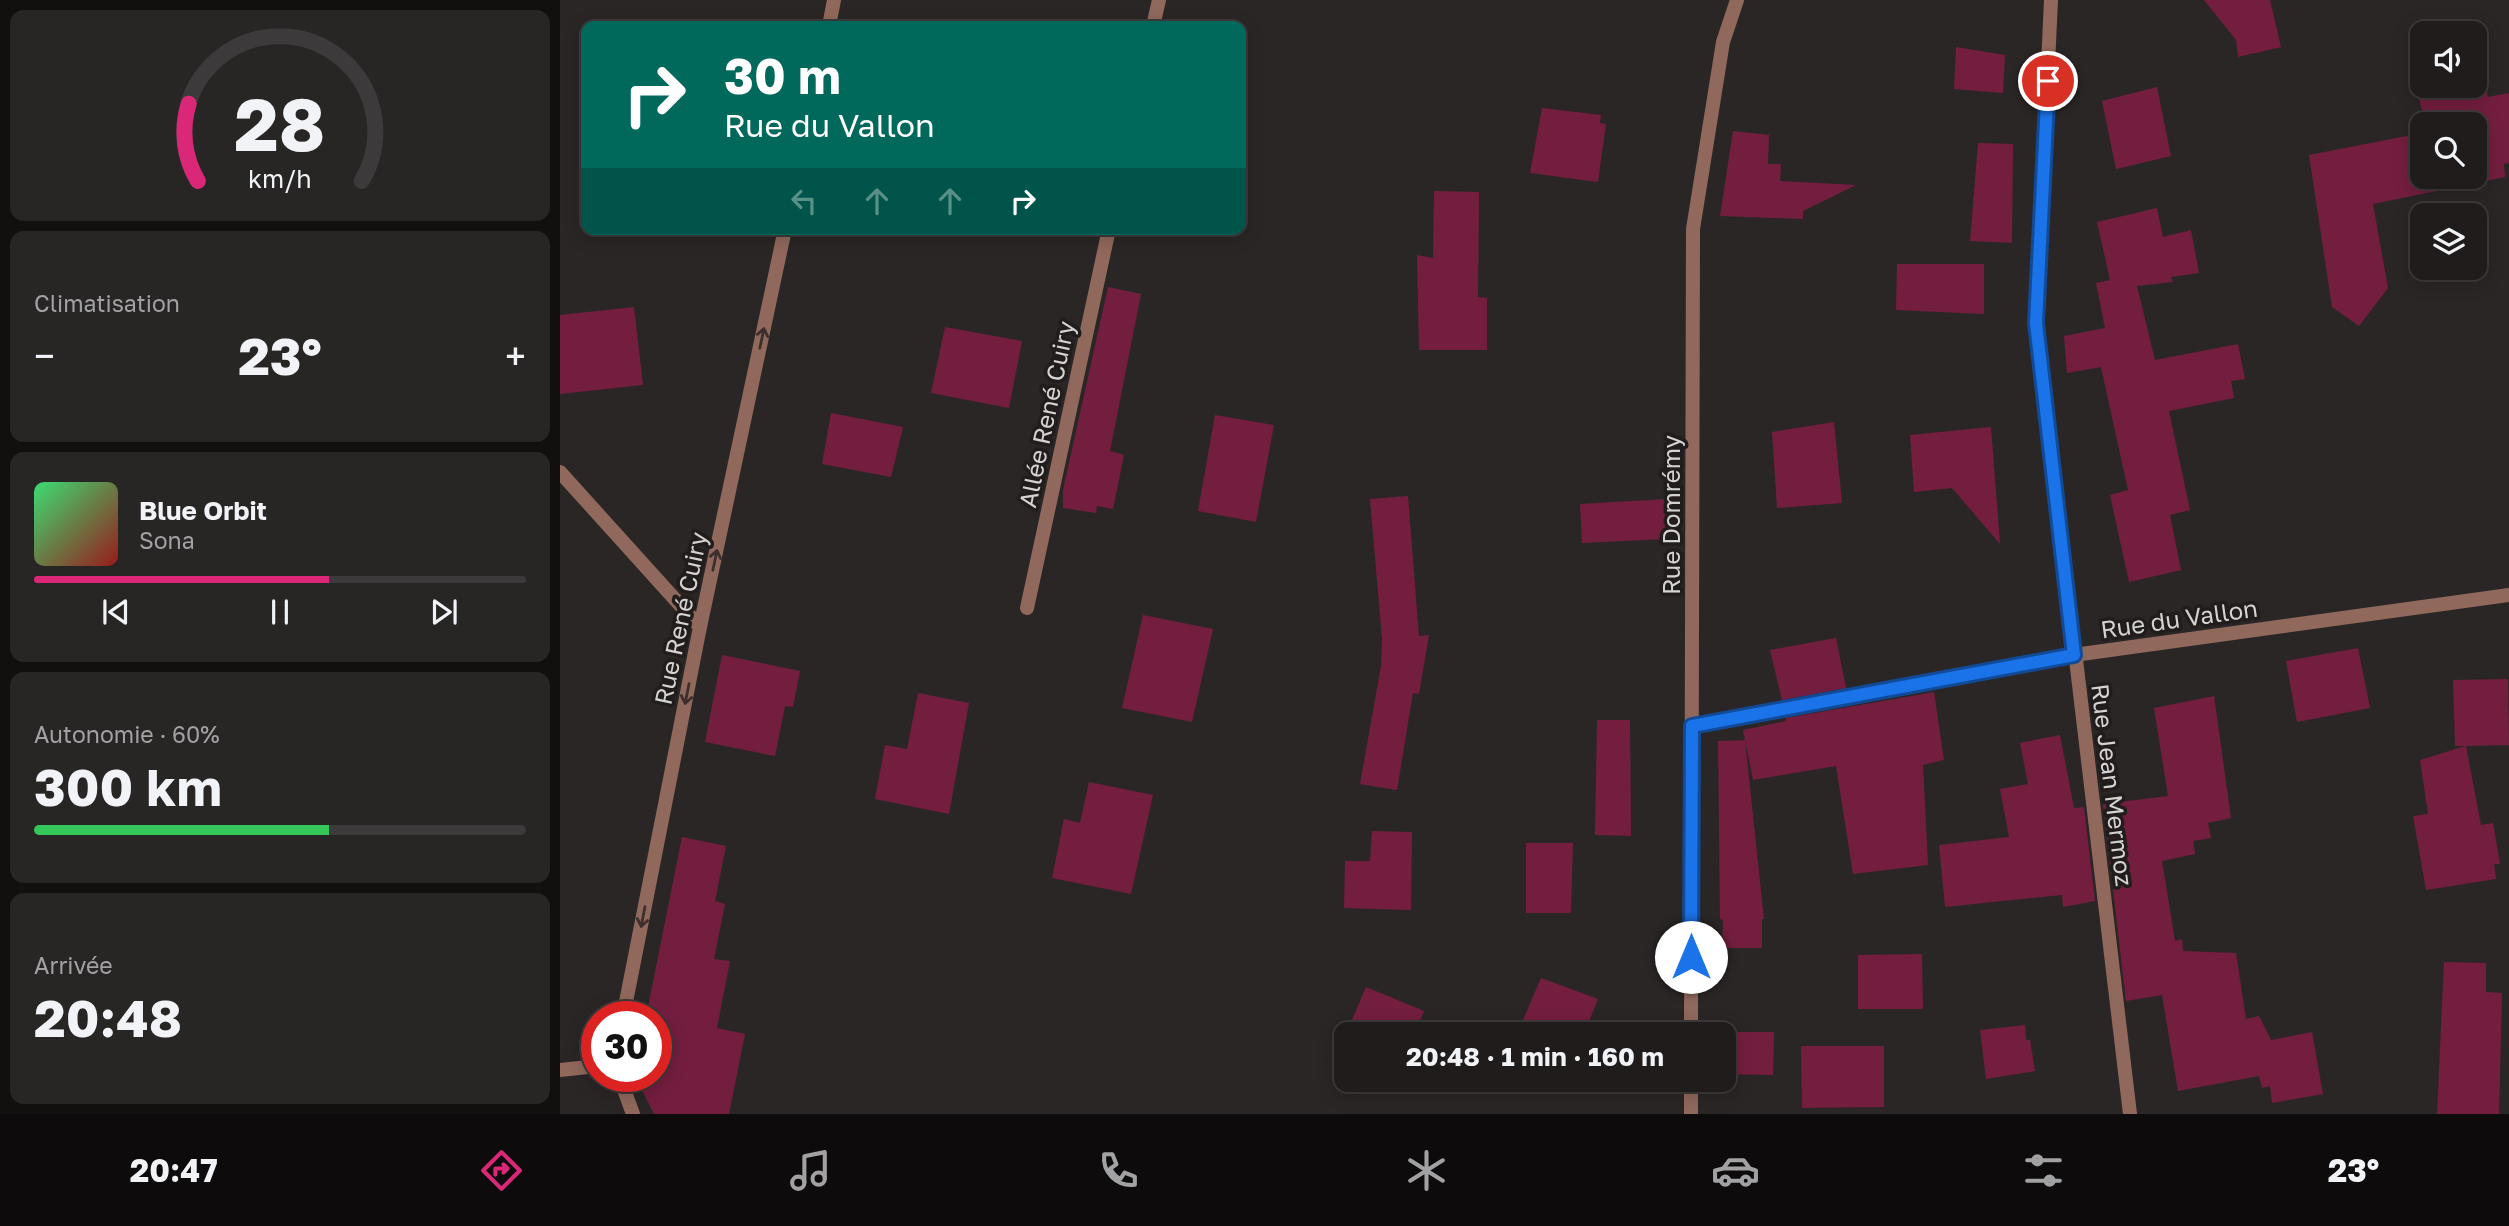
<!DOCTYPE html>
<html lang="fr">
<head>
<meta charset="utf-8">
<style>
	body { margin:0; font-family:"Golos Text",sans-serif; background:#282525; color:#f1f3f6; height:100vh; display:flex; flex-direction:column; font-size:26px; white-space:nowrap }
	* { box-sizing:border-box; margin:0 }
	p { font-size:23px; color:#a2a1a3 }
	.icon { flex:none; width:38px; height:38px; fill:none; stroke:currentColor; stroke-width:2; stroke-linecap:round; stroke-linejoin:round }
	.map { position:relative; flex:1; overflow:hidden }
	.sheet { display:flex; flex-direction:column; gap:10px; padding:10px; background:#120f0f; width:560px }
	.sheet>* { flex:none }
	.guide { position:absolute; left:21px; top:21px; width:665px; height:214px; border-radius:14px; box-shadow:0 4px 18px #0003,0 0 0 2px #3d3a3b; background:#00695c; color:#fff; overflow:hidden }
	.fabs { position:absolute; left:1850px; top:21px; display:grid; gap:14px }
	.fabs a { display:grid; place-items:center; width:77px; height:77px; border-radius:14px; background:#201c1c; box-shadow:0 4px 18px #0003,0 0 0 2px #3d3a3b; font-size:35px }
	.speed { position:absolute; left:21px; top:1001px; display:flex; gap:14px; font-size:35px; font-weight:700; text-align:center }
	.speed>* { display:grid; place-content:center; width:91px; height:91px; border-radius:50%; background:#201c1c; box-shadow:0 4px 18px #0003,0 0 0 2px #3d3a3b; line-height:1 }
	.speed .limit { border:10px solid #d22; background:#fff; color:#111 }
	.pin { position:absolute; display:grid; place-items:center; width:60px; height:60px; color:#fff; margin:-30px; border:4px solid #fff; border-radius:50%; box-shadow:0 2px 7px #0007 }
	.me { position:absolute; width:77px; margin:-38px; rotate:0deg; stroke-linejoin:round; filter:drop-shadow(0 0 5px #0008) }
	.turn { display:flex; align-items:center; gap:24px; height:147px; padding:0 28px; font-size:32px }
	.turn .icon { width:91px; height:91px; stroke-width:2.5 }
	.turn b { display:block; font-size:49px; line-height:60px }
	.lanes { display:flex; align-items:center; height:66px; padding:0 28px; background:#0003; justify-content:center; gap:35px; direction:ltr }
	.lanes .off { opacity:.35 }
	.big { font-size:52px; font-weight:700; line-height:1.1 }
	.sheet .card { flex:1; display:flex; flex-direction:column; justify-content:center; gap:10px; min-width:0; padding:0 24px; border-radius:14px; background:#282525 }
	.sheet .dial { align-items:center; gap:0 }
	.dial svg { height:182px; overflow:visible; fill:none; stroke:#3d3a3b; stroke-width:7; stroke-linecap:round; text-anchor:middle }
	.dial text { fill:#f1f3f6; stroke:none }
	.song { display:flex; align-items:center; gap:21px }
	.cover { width:84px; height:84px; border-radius:10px; background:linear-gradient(135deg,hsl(140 70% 55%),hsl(0 70% 35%)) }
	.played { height:7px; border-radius:4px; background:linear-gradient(90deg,#db2777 60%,#3d3a3b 60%) }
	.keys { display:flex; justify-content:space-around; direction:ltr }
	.heat { display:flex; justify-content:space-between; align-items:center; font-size:38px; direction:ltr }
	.charge { height:10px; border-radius:5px; background:linear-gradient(90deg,#34c759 60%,#3d3a3b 0) }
	.trip { position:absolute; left:774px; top:1022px; width:402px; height:70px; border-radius:14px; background:#201c1c; box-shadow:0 4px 18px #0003,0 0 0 2px #3d3a3b; font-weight:700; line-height:70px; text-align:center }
	.dock { display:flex; height:112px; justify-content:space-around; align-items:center; background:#0d0b0b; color:#a2a1a3 }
	.dock .icon { width:49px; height:49px }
	.dock .selected { color:#db2777 }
	.dock b { font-size:32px; color:#f1f3f6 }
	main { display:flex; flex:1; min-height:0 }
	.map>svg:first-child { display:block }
	.building { fill:#741e3f }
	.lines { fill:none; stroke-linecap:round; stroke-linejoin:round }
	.minor { stroke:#91695c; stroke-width:14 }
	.oneway { stroke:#3d302c }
	.route-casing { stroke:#114b97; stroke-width:18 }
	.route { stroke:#1a73e8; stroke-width:12 }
	.labels { text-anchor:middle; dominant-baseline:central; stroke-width:7; stroke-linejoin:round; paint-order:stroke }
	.street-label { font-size:24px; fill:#d5d2d2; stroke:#211d1c }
</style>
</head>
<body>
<main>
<section class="sheet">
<div class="card dial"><svg viewBox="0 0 100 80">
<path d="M14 69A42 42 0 1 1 86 69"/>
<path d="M14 69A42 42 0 0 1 10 35" stroke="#db2777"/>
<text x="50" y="56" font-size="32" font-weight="700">28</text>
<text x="50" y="72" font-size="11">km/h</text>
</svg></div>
<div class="card"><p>Climatisation</p>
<div class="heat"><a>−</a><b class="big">23°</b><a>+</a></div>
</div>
<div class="card">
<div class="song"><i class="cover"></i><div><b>Blue Orbit</b><p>Sona</p></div></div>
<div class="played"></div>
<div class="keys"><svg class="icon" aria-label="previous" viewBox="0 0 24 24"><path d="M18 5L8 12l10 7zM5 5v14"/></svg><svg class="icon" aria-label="pause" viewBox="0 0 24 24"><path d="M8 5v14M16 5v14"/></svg><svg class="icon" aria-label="next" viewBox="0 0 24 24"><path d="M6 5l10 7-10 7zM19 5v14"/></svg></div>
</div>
<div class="card"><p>Autonomie · 60%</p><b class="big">300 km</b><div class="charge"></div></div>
<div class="card"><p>Arrivée</p><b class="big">20:48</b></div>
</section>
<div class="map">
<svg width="1949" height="1114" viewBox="0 0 1949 1114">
	<rect width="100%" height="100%" fill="#2b2626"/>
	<path class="building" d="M 1644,0 L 1710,0 L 1721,47 L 1678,57 L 1676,40 Z
		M 1396,47 L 1445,55 L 1443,93 L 1394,89 Z
		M 1926,86 L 1928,97 L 1949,93 L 1949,163 L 1944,164 L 1945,177 L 1813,204 L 1828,288 L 1799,326 L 1772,307 L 1749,155 L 1862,133 L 1862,177 L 1914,177 L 1914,124 L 1865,124 L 1859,97 Z
		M 1597,87 L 1611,156 L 1556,169 L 1542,101 Z
		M 982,108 L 1041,115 L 1040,123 L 1046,124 L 1038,182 L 970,173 Z
		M 1173,131 L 1209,135 L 1208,164 L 1221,164 L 1220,181 L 1296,185 L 1243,211 L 1243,219 L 1160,216 Z
		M 1418,143 L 1453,144 L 1452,243 L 1410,241 Z
		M 874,191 L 919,192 L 918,297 L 927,298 L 927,350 L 859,350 L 857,255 L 873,258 Z
		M 1597,208 L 1603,237 L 1631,230 L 1639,273 L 1611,277 L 1613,282 L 1577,286 L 1595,360 L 1678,344 L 1685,379 L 1671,381 L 1674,398 L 1609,411 L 1630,510 L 1610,515 L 1621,570 L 1569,582 L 1550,495 L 1568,490 L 1541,367 L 1507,373 L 1504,336 L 1545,328 L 1536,283 L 1550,280 L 1537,222 Z
		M 1337,264 L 1424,264 L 1424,314 L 1336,310 Z
		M 548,287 L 581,294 L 550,451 L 564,455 L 553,509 L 537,506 L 536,513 L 503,508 L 503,490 Z
		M 74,307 L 83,385 L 0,394 L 0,315 Z
		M 385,327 L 462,341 L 449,408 L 371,393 Z
		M 271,413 L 343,427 L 331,477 L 262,464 Z
		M 655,415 L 714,425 L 696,522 L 638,511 Z
		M 1274,422 L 1282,503 L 1217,508 L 1212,432 Z
		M 1431,427 L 1440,544 L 1392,488 L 1354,492 L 1350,435 Z
		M 848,496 L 859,636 L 869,635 L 859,694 L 853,693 L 837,790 L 800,784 L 821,666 L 822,639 L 810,499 Z
		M 1107,499 L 1106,539 L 1022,543 L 1020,504 Z
		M 583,615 L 653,629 L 632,722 L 562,708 Z
		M 1276,638 L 1286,688 L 1222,700 L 1210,650 Z
		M 1798,648 L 1810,708 L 1737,722 L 1726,661 Z
		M 162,655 L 240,671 L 233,707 L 225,706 L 215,756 L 145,742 Z
		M 1948,679 L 1949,745 L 1906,746 L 1921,825 L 1933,823 L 1940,864 L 1934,864 L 1936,879 L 1866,890 L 1853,816 L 1868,814 L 1860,760 L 1905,746 L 1895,746 L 1893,680 Z
		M 1374,692 L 1384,760 L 1363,765 L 1368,865 L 1293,874 L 1276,766 L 1193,780 L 1183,730 L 1226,721 L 1226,718 Z
		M 358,693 L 409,703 L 389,814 L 315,799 L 325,745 L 347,749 Z
		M 1654,696 L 1671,818 L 1648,823 L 1651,838 L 1633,841 L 1635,854 L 1602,861 L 1615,941 L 1622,939 L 1623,951 L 1676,953 L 1686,1019 L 1699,1016 L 1711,1040 L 1752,1032 L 1763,1094 L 1712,1103 L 1710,1086 L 1702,1088 L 1699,1076 L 1618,1091 L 1602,995 L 1566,1001 L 1543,804 L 1608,796 L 1594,708 Z
		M 1037,720 L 1070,720 L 1071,836 L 1035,835 Z
		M 1500,735 L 1514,808 L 1524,807 L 1535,901 L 1503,907 L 1502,895 L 1385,907 L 1379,845 L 1449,837 L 1440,789 L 1468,784 L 1460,743 Z
		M 1185,740 L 1204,919 L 1202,919 L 1202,948 L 1162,948 L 1163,920 L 1160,919 L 1158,741 Z
		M 529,782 L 593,795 L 571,894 L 492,878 L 504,819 L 520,823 Z
		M 812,831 L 852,832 L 851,910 L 784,908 L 785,861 L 810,861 Z
		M 122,837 L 166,846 L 155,901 L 165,904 L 154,959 L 170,961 L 157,1028 L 185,1034 L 169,1114 L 94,1114 L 75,1076 L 96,1076 L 96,1017 L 86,1017 Z
		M 966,843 L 1013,843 L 1011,913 L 966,913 Z
		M 1362,954 L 1363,1009 L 1298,1009 L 1298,955 Z
		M 1884,962 L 1926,963 L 1926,992 L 1942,993 L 1939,1114 L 1877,1114 Z
		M 981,978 L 1038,999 L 1024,1034 L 957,1034 Z
		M 806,987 L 864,1011 L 854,1034 L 786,1034 Z
		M 1465,1025 L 1466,1040 L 1470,1040 L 1475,1071 L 1426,1079 L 1420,1030 Z
		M 1164,1032 L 1214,1032 L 1213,1075 L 1164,1074 Z
		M 1241,1046 L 1324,1046 L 1324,1107 L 1242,1108 Z"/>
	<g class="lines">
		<path class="minor" d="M 1491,0 L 1476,323 L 1570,1114
			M 269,26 L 274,0
			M 593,26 L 599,0
			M 0,472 L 140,627
			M 467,608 L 549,229
			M 1132,726 L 1514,655 L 1949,595
			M 63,1017 L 140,627 L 225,229
			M 1131,1034 L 1133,229 L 1163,42 L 1177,0
			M 0,1070 L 37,1066
			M 59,1076 L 73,1114
			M 1131,1114 L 1131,1080"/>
	</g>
	<defs><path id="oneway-shaft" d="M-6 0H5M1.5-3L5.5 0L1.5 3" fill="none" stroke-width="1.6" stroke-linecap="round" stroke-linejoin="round" transform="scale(1.75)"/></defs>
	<g class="oneway">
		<use href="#oneway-shaft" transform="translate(202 338) rotate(-78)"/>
		<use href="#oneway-shaft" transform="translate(155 560) rotate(-78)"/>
		<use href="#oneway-shaft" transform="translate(127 694) rotate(101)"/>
		<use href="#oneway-shaft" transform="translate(83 917) rotate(101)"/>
	</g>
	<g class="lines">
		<defs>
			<path id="route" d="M 1131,957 L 1132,726 L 1514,655 L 1476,323 L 1488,81"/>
		</defs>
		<use href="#route" class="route-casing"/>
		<use href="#route" class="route"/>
	</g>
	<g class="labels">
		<g class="street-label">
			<text transform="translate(486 414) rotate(-78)">Allée René Cuiry</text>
			<text transform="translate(1110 515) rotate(-90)">Rue Domrémy</text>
			<text transform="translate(120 618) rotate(-78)">Rue René Cuiry</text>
			<text transform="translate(1619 618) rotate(-8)">Rue du Vallon</text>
			<text transform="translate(1553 785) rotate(83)">Rue Jean Mermoz</text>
		</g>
	</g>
</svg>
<div class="fabs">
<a><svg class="icon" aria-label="sound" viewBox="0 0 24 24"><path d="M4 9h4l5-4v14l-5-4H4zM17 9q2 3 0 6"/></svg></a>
<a><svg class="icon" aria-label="search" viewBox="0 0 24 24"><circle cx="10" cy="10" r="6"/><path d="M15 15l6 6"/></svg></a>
<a><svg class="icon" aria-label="layers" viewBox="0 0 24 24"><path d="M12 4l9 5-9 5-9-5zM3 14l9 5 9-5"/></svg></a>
</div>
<div class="speed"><div class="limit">30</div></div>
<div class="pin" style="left:1488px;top:81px;background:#d93025"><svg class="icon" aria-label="arrive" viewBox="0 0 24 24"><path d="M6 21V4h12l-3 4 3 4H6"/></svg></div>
<svg class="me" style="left:1131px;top:957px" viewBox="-20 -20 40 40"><circle r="19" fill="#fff"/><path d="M0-13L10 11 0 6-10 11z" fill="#1a73e8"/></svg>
<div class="trip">20:48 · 1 min · 160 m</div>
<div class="guide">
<div class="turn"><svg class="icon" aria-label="right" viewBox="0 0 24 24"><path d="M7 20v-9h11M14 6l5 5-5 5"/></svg><div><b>30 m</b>Rue du Vallon</div></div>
<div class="lanes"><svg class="icon off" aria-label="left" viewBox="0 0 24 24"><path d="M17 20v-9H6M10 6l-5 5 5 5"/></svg><svg class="icon off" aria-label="ahead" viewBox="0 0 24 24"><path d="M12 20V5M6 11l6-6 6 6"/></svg><svg class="icon off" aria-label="ahead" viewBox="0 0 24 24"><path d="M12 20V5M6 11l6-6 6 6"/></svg><svg class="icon" aria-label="right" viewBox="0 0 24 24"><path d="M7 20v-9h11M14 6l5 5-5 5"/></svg></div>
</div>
</div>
</main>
<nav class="dock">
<b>20:47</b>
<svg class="icon selected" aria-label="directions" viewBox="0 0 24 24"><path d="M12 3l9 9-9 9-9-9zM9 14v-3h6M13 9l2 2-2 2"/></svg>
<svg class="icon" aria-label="music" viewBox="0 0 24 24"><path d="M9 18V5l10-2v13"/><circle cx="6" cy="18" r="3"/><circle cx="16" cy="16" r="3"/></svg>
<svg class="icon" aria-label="phone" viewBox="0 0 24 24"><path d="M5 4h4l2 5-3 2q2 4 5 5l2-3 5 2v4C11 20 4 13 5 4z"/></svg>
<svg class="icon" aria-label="climate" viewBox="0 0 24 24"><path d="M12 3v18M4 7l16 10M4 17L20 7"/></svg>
<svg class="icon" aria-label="car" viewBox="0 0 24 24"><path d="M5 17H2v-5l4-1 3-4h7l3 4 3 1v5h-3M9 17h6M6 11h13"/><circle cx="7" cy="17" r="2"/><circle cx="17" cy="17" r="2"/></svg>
<svg class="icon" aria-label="filters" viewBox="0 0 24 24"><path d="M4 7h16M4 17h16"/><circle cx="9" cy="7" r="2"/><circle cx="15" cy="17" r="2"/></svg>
<b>23°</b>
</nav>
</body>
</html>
